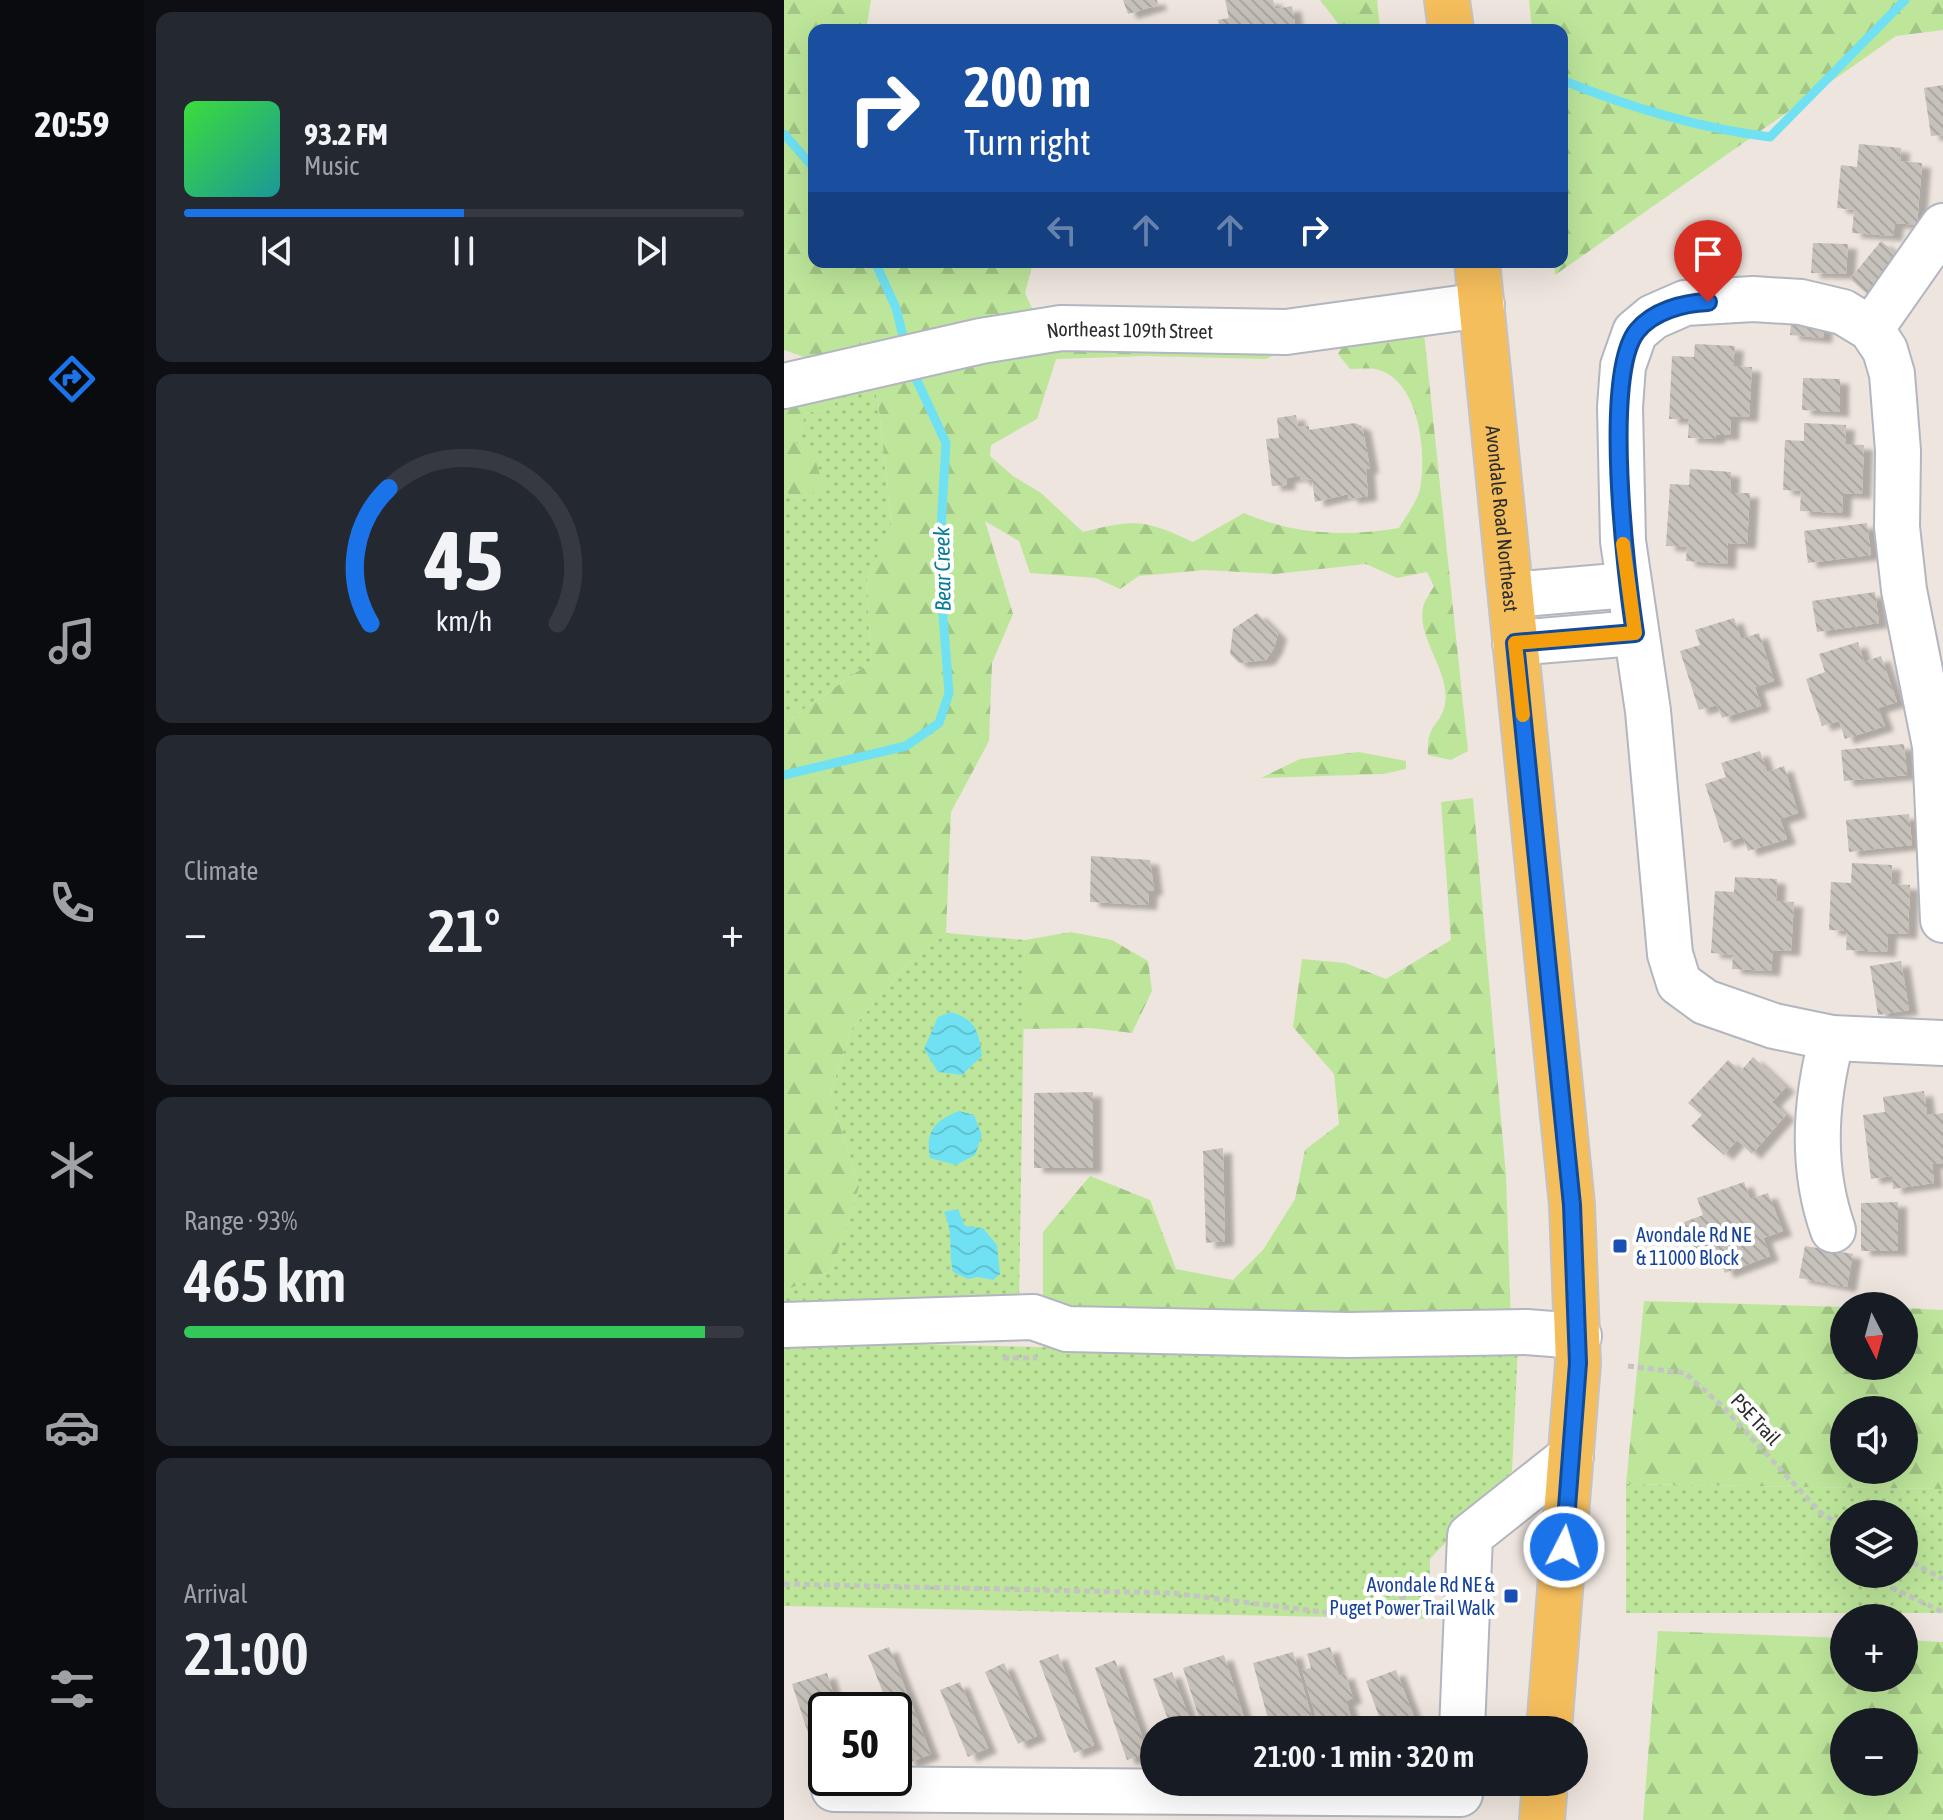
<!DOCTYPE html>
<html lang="en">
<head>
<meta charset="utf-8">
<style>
	body { margin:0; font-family:"Asap Condensed",sans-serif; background:#242831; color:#f1f3f6; height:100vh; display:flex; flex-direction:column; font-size:30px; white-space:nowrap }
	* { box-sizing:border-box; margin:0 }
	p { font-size:26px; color:#9ea1a6 }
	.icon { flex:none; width:44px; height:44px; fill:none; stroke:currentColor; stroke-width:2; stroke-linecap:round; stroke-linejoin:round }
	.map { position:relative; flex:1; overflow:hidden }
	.details { display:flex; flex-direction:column; gap:12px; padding:12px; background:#0d0f14; width:640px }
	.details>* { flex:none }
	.banner { position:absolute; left:24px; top:24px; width:760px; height:244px; border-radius:16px; box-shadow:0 8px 32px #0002; background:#1a4fa0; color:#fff; overflow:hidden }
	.needle { width:52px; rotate:174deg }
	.fabs { position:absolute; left:1046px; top:1292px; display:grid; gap:16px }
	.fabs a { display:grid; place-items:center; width:88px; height:88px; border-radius:50%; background:#171b24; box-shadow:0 8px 32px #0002; font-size:40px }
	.speed { position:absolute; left:24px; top:1692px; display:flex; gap:16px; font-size:40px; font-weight:700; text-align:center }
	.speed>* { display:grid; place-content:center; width:104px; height:104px; border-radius:50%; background:#171b24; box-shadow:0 8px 32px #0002; line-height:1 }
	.speed .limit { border:4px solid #111; border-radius:12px; background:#fff; color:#111 }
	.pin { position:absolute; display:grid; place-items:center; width:68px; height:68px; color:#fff; margin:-82px -34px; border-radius:50% 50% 50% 0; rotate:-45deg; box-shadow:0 0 8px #0007 }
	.pin .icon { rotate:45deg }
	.me { position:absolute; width:88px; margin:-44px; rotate:5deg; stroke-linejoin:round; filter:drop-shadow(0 0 6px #0008) }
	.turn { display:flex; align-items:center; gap:28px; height:168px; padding:0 24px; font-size:36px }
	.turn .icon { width:104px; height:104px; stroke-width:2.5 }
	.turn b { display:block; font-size:56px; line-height:68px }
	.lanes { display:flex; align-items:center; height:76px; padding:0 24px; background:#0003; justify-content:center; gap:40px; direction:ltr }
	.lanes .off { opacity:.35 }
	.big { font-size:60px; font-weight:600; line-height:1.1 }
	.details .widget { flex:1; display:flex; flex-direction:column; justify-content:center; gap:12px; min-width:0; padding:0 28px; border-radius:16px; background:#242831 }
	.details .dial { align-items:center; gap:0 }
	.dial svg { height:208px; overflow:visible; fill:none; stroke:#363941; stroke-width:7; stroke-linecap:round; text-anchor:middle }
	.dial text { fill:#f1f3f6; stroke:none }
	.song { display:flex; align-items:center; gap:24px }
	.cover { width:96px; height:96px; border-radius:12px; background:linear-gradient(135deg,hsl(120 70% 55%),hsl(180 70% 35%)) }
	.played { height:8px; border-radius:4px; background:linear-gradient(90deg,#1a73e8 50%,#363941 50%) }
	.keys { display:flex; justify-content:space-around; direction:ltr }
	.heat { display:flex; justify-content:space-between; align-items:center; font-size:44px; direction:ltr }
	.charge { height:12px; border-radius:6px; background:linear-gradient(90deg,#34c759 93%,#363941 0) }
	.trip { position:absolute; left:356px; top:1716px; width:448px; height:80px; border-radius:40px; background:#171b24; box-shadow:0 8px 32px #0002; font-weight:600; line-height:80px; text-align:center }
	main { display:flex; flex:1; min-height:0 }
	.menu { display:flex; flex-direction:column; width:144px; justify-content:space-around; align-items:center; background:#090b0e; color:#9ea1a6 }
	.menu .icon { width:56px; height:56px }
	.menu .selected { color:#1a73e8 }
	.menu b { font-size:36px; color:#f1f3f6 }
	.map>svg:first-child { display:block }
	.grass { fill:url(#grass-dots); fill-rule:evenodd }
	.forest { fill:url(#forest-firs); fill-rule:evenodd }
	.water { fill:url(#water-waves) }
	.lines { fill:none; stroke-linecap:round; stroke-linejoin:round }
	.stream { stroke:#6fe1f3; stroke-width:9 }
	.building { fill:url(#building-back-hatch); filter:url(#shadow) }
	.minor-casing { stroke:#b2b6c0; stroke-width:48 }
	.major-casing { stroke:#c4c4c4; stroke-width:48 }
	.path { stroke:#c4c4c4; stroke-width:5; stroke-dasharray:6 4; stroke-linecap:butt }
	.minor { stroke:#fff; stroke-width:44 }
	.major { stroke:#f5be5c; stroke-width:44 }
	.route-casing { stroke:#114b97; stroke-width:20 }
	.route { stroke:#1a73e8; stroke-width:14 }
	.slow { stroke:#f59e0b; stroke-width:14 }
	.transit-dot { fill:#1a4fb4; stroke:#fff; stroke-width:3 }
	.labels { text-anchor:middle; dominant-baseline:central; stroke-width:8; stroke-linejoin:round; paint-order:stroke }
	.street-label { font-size:20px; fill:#2c2c2c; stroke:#fff }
	.transit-label { font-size:20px; fill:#164399; stroke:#fff; text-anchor:start }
	.water-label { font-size:22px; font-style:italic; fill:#097c9c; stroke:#fff }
</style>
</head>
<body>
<main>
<nav class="menu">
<b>20:59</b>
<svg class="icon selected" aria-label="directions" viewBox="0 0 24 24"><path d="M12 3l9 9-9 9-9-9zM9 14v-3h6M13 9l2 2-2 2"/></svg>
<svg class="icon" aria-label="music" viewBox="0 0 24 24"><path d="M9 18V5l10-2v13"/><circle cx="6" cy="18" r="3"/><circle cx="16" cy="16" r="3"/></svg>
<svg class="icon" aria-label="phone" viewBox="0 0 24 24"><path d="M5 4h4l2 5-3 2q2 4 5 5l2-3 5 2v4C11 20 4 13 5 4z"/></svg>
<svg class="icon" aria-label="climate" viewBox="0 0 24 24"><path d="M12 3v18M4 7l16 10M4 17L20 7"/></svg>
<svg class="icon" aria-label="car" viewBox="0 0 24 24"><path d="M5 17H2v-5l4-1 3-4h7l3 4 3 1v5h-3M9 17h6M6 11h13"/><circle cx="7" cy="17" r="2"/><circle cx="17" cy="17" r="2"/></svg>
<svg class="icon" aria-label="filters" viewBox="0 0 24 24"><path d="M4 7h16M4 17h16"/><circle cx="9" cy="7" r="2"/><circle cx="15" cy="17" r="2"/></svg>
</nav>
<section class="details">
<div class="widget">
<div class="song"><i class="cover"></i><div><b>93.2 FM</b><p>Music</p></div></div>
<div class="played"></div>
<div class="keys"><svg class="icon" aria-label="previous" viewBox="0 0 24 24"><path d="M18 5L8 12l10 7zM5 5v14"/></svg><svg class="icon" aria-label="pause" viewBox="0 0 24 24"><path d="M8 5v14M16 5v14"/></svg><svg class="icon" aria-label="next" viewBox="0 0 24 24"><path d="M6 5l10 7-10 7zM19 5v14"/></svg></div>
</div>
<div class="widget dial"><svg viewBox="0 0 100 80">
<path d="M14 69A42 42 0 1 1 86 69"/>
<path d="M14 69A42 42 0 0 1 21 17" stroke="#1a73e8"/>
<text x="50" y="56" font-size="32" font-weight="700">45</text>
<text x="50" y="72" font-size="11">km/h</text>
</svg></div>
<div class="widget"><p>Climate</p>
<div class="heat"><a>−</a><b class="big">21°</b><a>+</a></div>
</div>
<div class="widget"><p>Range · 93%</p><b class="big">465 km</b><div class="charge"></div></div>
<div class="widget"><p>Arrival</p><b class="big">21:00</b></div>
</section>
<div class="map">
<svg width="1159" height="1820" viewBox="0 0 1159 1820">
	<defs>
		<pattern id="grass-dots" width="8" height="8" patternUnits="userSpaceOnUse" patternTransform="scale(2)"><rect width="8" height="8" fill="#bde69a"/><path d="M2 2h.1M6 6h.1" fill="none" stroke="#a3c585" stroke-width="1.8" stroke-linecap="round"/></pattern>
		<pattern id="forest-firs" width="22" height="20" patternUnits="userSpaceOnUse" patternTransform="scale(2)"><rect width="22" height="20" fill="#bde69a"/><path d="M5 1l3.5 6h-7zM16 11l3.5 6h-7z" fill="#a3c585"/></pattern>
		<pattern id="water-waves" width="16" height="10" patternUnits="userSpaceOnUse" patternTransform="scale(2)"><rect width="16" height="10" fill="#6fe1f3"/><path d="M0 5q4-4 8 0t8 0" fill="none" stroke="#60c1d0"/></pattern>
		<pattern id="building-back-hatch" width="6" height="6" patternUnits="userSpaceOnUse" patternTransform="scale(2)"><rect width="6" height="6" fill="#c6c1ba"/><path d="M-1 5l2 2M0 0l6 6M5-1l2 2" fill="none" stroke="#aaa6a0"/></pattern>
		<filter id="shadow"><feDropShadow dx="9" dy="5" stdDeviation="2" flood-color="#0004"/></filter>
	</defs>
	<rect width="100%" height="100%" fill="#eee5de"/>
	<path class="grass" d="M 86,375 L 94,401 L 108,528 L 83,579 L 87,662 L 0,723 L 0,491 L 17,501 L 11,442 L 22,413 L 50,408 L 55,385 Z
		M 162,933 L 241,940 L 235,1300 L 0,1303 L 0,1291 L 47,1271 L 75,1187 L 46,1094 L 67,1030 L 119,969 Z
		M 0,1341 L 384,1350 L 734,1346 L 728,1471 L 646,1559 L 646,1619 L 0,1606 Z
		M 842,1484 L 1159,1489 L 1159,1613 L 842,1613 ZM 1060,1514 L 1120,1514 L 1120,1574 L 1060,1574 Z"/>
	<path class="forest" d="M 0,0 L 87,0 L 82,30 L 30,30 L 30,262 L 249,262 L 241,293 L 264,342 L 494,353 L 482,359 L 362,356 L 272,359 L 253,419 L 207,445 L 206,456 L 229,476 L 257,493 L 299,532 C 351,519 360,519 409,542 L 460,513 C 511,535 560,537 615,528 C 622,516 633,502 636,489 C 643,454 636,378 591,369 C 584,368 574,369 566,369 L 554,354 L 567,333 L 639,323 L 684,751 L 667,760 L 644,755 C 642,723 657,726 661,704 C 667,672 633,639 639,608 C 640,601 647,592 650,586 L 643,572 L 613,578 L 582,564 L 491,574 L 421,570 L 355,576 L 336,589 L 312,578 L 246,573 L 235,541 L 201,521 L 229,614 L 208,663 L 205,741 L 167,812 L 162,933 L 119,969 L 67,1030 L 46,1094 L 75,1187 L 47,1271 L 0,1291 L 0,723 L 87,662 L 83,579 L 108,527 L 94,401 L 79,349 L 26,359 L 0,350 Z
		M 536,0 L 593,0 L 596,30 L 559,30 Z
		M 745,0 L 1159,0 L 1159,30 L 1112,36 L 771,275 L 770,262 L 778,262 L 778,30 L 748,30 Z
		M 55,385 L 50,408 L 22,413 L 11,442 L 31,458 L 39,486 L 17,501 L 0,491 L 0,400 Z
		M 575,752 L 622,761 L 622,769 L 599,774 L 477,778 L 516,759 Z
		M 689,798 L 722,1176 L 727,1325 L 283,1318 L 259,1302 L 259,1232 L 306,1176 L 366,1200 L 392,1269 L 449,1280 L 479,1250 L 511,1199 L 521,1150 L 555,1124 L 550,1074 L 509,1027 L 518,959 L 561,963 L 602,979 L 667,940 L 657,802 Z
		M 287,932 L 328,940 L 364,961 L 368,991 L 348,1033 L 307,1028 L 238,1029 L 241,940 Z
		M 860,1301 L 1060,1307 L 1060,1366 L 1120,1366 L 1120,1308 L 1159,1310 L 1159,1489 L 842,1484 ZM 1060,1410 L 1120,1410 L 1120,1470 L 1060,1470 Z
		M 874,1631 L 1060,1638 L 1060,1678 L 1120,1678 L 1120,1640 L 1159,1642 L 1159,1820 L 859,1820 ZM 1120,1722 L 1120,1782 L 1060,1782 L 1060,1722 Z"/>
	<path class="water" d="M 167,1012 C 192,1020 195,1031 198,1056 L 178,1075 L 154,1072 L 140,1049 L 154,1017 Z
		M 175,1111 L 190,1115 L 198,1135 L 191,1155 L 172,1165 L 146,1158 C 141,1130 151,1121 175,1111 Z
		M 174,1209 L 181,1226 L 199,1228 L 213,1245 L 216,1274 L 209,1280 L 194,1277 L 184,1279 L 169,1272 C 164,1249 170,1234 160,1212 Z"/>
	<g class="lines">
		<path class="stream" d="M 778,80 C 844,107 915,128 986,137 L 1121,0
			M 0,134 L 30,168
			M 91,262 L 112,308 L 122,348
			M 0,775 L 122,746 L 155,723 L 165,693 L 155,564 L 162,443 L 128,370"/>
	</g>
	<path class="building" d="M 339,0 L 373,0 L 374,5 L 344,14 Z
		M 441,0 L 489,0 L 491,9 L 508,6 L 512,30 L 436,30 L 434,20 L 445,18 Z
		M 1159,85 L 1159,135 L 1147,136 L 1140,88 Z
		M 1075,144 L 1117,148 L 1116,161 L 1138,163 L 1133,225 L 1111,223 L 1109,236 L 1068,233 L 1070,210 L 1053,208 L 1057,165 L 1073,167 Z
		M 1097,241 L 1119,259 L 1088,298 L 1066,279 Z
		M 1029,243 L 1064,244 L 1062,274 L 1027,273 Z
		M 1007,323 L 1040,326 L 1039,338 L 1006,335 Z
		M 911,344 L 951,346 L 949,366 L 968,367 L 965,417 L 947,416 L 946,435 L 932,435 L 932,439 L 904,438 L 905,419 L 885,419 L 888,356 L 910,357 Z
		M 1019,378 L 1056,379 L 1056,412 L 1018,410 Z
		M 512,415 L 514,427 L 525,426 L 525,430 L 571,423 L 578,426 L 586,468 L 582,469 L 584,496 L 565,499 L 564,494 L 531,502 L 528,479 L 517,481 L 516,476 L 502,478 L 503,485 L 488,486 L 482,439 L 495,438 L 493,418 Z
		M 1020,423 L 1062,425 L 1061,444 L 1080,445 L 1078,494 L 1059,493 L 1058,513 L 1016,511 L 1017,491 L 999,490 L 1001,440 L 1020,441 Z
		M 906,469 L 947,472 L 946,493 L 966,493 L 963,544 L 944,543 L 943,564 L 902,561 L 903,547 L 882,546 L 886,484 L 905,485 Z
		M 1083,523 L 1087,555 L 1024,563 L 1020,531 Z
		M 1091,592 L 1095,623 L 1033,632 L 1028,601 Z
		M 473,613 L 494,634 L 490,648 L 482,660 L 455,663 L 446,654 L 449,629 Z
		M 950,618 L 957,639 L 975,633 L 990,681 L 971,687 L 977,706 L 938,718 L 933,705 L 915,710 L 896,651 L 916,645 L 911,630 Z
		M 1074,642 L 1080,662 L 1097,656 L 1113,702 L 1094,708 L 1101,726 L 1061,739 L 1055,721 L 1038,726 L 1022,679 L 1041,672 L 1035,654 Z
		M 1120,744 L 1123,775 L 1060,781 L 1057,750 Z
		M 976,751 L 983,772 L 1000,766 L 1014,813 L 996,819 L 1003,839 L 964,851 L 959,837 L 940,843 L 921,784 L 942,777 L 937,763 Z
		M 1125,814 L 1128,845 L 1065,852 L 1062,820 Z
		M 307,856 L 366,860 L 370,890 L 365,891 L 364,905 L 306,902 Z
		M 1068,863 L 1108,865 L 1107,884 L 1126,885 L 1124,934 L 1104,933 L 1103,952 L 1062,950 L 1063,931 L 1045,930 L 1047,882 L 1067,883 Z
		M 951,877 L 993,879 L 992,901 L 1010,902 L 1007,951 L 989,950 L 987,971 L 948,969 L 949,955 L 927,953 L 931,891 L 950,892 Z
		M 1117,961 L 1125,1010 L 1094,1015 L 1086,966 Z
		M 969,1057 L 1002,1087 L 988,1102 L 1002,1115 L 968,1154 L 953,1140 L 940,1155 L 907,1126 L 918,1115 L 904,1103 L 944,1060 L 957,1071 Z
		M 1140,1091 L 1143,1115 L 1159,1113 L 1159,1163 L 1148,1164 L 1150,1183 L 1109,1189 L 1108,1176 L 1087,1179 L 1079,1115 L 1101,1112 L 1099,1097 Z
		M 309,1092 L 309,1168 L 250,1168 L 250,1093 Z
		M 439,1148 L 441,1241 L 422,1243 L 419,1151 Z
		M 960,1182 L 966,1199 L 984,1193 L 999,1231 L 979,1238 L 986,1256 L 941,1273 L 934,1255 L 915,1262 L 900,1222 L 919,1215 L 913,1198 Z
		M 1114,1202 L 1114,1251 L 1077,1251 L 1077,1203 Z
		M 1021,1246 L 1069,1254 L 1063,1287 L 1015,1278 Z
		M 105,1647 L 147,1754 L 124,1763 L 117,1745 L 110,1748 L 110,1710 L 106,1710 L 84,1655 Z
		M 546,1647 L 555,1676 L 561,1673 L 569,1698 L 562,1701 L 571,1730 L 536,1730 L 518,1670 L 527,1668 L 523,1654 Z
		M 509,1652 L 531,1728 L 487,1730 L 469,1663 Z
		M 274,1654 L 310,1745 L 290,1753 L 255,1661 Z
		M 440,1655 L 464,1730 L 419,1730 L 399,1668 Z
		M 331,1660 L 364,1753 L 343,1760 L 311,1668 Z
		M 220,1663 L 253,1736 L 234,1744 L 201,1672 Z
		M 612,1670 L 635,1730 L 600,1730 L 582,1681 Z
		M 388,1672 L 410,1730 L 388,1730 L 369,1679 Z
		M 43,1673 L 54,1710 L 42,1710 L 42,1751 L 31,1754 L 8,1684 Z
		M 176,1682 L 204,1748 L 184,1757 L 156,1690 Z"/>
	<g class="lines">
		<defs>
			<g id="minor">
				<path d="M 1087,329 L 1159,226"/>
				<path id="s1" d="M 0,386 L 197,341 L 277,328 L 502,332 L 698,305"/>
				<path d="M 727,595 L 844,585"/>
				<path d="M 731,643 L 851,633"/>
				<path d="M 1159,920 L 1151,746 L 1120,590 L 1113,527 L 1114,451 L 1108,374 L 1101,350 L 1087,329 L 1059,312 L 1017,302 L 969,299 L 901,303 L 869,317 L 851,332 L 839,366 L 836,407 L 839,541 L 864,711 L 886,954 L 895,983 L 921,1002 L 990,1026 L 1048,1038 L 1159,1043"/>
				<path d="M 1048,1038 C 1031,1101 1027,1168 1049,1230"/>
				<path d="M 0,1325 L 249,1317 L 283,1329 L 564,1335 L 742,1332 L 795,1336"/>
				<path d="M 678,1730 L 686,1536 L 787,1456"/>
				<path d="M 50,1789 L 676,1794"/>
			</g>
			<g id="major">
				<path d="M 663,0 L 667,30"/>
				<path id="s2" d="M 693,262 L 788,1205 L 794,1363 L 765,1730"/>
				<path d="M 758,1820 L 761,1782"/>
			</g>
		</defs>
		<use href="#minor" class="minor-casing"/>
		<use href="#major" class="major-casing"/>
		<path class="path" d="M 219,1358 L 253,1358
			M 844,1366 L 901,1373 L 937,1405 L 1038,1514 L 1060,1526
			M 1120,1558 L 1159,1579
			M 1093,1574 L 1102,1585 L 1159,1612
			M 0,1584 L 388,1593 L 554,1614 L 594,1610 L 632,1591 L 649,1590"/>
		<use href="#minor" class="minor"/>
		<use href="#major" class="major"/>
	</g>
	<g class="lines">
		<defs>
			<path id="route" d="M 780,1547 L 794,1363 L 788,1205 L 731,643 L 851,633 C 842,576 818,374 853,331 C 869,311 899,303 924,302"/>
		</defs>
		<use href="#route" class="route-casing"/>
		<use href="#route" class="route"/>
		<path class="slow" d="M 739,715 L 731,643 L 851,633 L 839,544"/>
	</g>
	<g class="transit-dot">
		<rect x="828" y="1238" width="16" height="16" rx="4"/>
		<rect x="719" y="1588" width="16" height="16" rx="4"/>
	</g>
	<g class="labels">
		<g class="street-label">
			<text stroke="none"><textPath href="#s1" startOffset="352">Northeast 109th Street</textPath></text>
			<text stroke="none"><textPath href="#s2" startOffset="258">Avondale Road Northeast</textPath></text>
			<text transform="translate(972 1419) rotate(47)">PSE Trail</text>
		</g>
		<g class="transit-label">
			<text x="852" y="1234">Avondale Rd NE<tspan x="852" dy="23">&amp; 11000 Block</tspan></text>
			<text x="711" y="1584" text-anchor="end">Avondale Rd NE &amp;<tspan x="711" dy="23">Puget Power Trail Walk</tspan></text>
		</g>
		<g class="water-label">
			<text transform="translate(158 569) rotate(-91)">Bear Creek</text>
		</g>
	</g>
</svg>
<div class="fabs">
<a><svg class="needle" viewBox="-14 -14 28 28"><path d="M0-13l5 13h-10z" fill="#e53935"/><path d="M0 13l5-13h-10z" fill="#9ea1a6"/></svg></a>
<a><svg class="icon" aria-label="sound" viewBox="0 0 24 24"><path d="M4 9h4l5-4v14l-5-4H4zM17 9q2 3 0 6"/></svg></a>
<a><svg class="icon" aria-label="layers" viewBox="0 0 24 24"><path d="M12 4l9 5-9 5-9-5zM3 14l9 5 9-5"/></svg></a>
<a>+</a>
<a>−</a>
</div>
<div class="speed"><div class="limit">50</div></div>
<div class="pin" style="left:924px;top:302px;background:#d93025"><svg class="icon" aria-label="arrive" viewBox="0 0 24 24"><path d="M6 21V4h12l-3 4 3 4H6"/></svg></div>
<svg class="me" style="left:780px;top:1547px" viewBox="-20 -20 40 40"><circle r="17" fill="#1a73e8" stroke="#fff" stroke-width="3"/><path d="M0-11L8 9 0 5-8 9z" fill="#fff"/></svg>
<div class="trip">21:00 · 1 min · 320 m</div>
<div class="banner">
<div class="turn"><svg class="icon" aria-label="right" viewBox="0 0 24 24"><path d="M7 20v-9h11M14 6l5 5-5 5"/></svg><div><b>200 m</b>Turn right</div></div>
<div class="lanes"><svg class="icon off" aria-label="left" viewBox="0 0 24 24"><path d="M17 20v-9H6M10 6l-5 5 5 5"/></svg><svg class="icon off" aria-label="ahead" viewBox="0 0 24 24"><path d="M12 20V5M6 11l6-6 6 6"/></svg><svg class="icon off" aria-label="ahead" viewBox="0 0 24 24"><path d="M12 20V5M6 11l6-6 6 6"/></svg><svg class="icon" aria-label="right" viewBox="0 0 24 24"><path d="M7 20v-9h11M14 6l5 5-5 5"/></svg></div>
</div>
</div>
</main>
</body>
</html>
